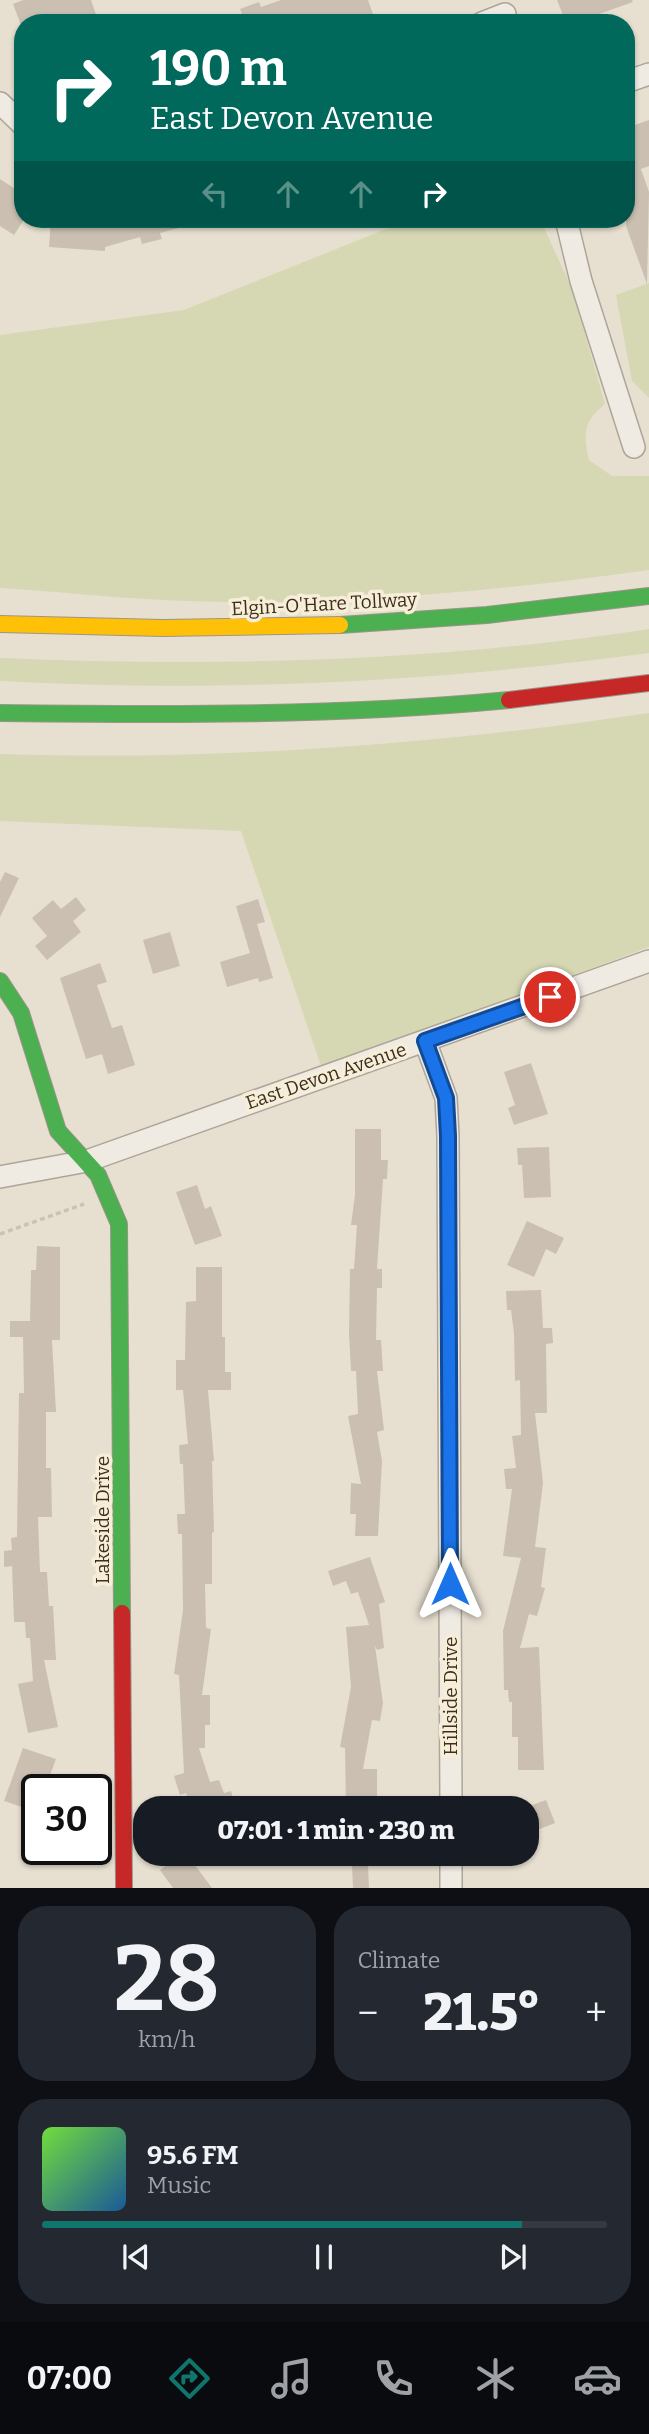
<!DOCTYPE html>
<html lang="en">
<head>
<meta charset="utf-8">
<style>
	body { margin:0; font-family:Bitter,serif; background:#242831; color:#f1f3f6; height:100vh; display:flex; flex-direction:column; font-size:26px; white-space:nowrap }
	* { box-sizing:border-box; margin:0 }
	p { font-size:23px; color:#9ea1a6 }
	.icon { flex:none; width:38px; height:38px; fill:none; stroke:currentColor; stroke-width:2; stroke-linecap:round; stroke-linejoin:round }
	.map { position:relative; height:1888px; overflow:hidden }
	.side { display:flex; flex-direction:column; gap:18px; padding:18px; background:#0d0f14; flex:1 }
	.side>* { flex:none }
	.top-card { position:absolute; left:14px; top:14px; width:621px; height:214px; border-radius:28px; box-shadow:0 2px 5px #0004; background:#00695c; color:#fff; overflow:hidden }
	.speed { position:absolute; left:21px; top:1774px; display:flex; gap:14px; font-size:35px; font-weight:700; text-align:center }
	.speed>* { display:grid; place-content:center; width:91px; height:91px; border-radius:50%; background:#171b24; box-shadow:0 2px 5px #0004; line-height:1 }
	.speed .limit { border:4px solid #111; border-radius:10px; background:#fff; color:#111 }
	.pin { position:absolute; display:grid; place-items:center; width:60px; height:60px; color:#fff; margin:-30px; border:4px solid #fff; border-radius:50%; box-shadow:0 2px 7px #0007 }
	.me { position:absolute; width:77px; margin:-38px; rotate:0deg; stroke-linejoin:round; filter:drop-shadow(0 0 5px #0008) }
	.turn { display:flex; align-items:center; gap:24px; height:147px; padding:0 21px; font-size:32px }
	.turn .icon { width:91px; height:91px; stroke-width:2.5 }
	.turn b { display:block; font-size:49px; line-height:60px }
	.lanes { display:flex; align-items:center; height:66px; padding:0 21px; background:#0003; justify-content:center; gap:35px; direction:ltr }
	.lanes .off { opacity:.35 }
	.big { font-size:52px; font-weight:800; line-height:1.1 }
	.side .tile { flex:1; display:flex; flex-direction:column; justify-content:center; gap:10px; min-width:0; padding:0 24px; border-radius:28px; background:#242831 }
	.side .dial { align-items:center; gap:0 }
	.dial b { font-size:91px; line-height:1 }
	.song { display:flex; align-items:center; gap:21px }
	.cover { width:84px; height:84px; border-radius:10px; background:linear-gradient(135deg,hsl(100 70% 55%),hsl(210 70% 35%)) }
	.played { height:7px; border-radius:4px; background:linear-gradient(90deg,#0f766e 85%,#363941 85%) }
	.keys { display:flex; justify-content:space-around; direction:ltr }
	.heat { display:flex; justify-content:space-between; align-items:center; font-size:38px; direction:ltr }
	.side .tiles { flex:1; display:grid; gap:18px; grid-template-columns:1fr 1fr }
	.tile:last-child { grid-column:span 2 }
	.trip { position:absolute; left:133px; top:1796px; width:406px; height:70px; border-radius:28px; background:#171b24; box-shadow:0 2px 5px #0004; font-weight:800; line-height:70px; text-align:center }
	.menu { display:flex; height:112px; justify-content:space-around; align-items:center; background:#090b0e; color:#9ea1a6 }
	.menu .icon { width:49px; height:49px }
	.menu .selected { color:#0f766e }
	.menu b { font-size:32px; color:#f1f3f6 }
	.map>svg:first-child { display:block }
	.green { fill:#d6d7b3 }
	.building { fill:#cbbfb2 }
	.lines { fill:none; stroke-linecap:round; stroke-linejoin:round }
	.street-casing { stroke:#ada599; stroke-width:24 }
	.fast-casing { stroke:#9c958a; stroke-width:18 }
	.slow-casing { stroke:#9c958a; stroke-width:18 }
	.jam-casing { stroke:#9c958a; stroke-width:18 }
	.path { stroke:#c8c2b9; stroke-width:3.5; stroke-dasharray:5 3.5; stroke-linecap:butt }
	.street { stroke:#efebe3; stroke-width:21 }
	.fast { stroke:#4caf50; stroke-width:16 }
	.slow { stroke:#ffc107; stroke-width:16 }
	.jam { stroke:#c62828; stroke-width:16 }
	.route-casing { stroke:#114b97; stroke-width:18 }
	.route { stroke:#1a73e8; stroke-width:12 }
	.labels { text-anchor:middle; dominant-baseline:central; stroke-width:7; stroke-linejoin:round; paint-order:stroke }
	.street-label { font-size:19px; fill:#3d2e20; stroke:#f7eed8 }
</style>
</head>
<body>
<div class="map">
<svg width="649" height="1888" viewBox="0 0 649 1888">
	<rect width="100%" height="100%" fill="#e7e0d1"/>
	<path class="green" d="M 411,219 L 540,219 L 572,289 L 605,404 C 583,421 583,435 589,460 L 612,476 L 649,476 L 649,570 C 511,589 372,603 232,602 C 155,602 77,593 0,588 L 0,335 L 184,310 Z
		M 649,283 L 649,398 L 632,381 L 616,295 Z
		M 649,629 L 649,653 C 433,682 217,693 0,681 L 0,658 C 217,667 434,662 649,629 Z
		M 649,713 L 649,947 L 322,1069 L 241,831 L 0,821 L 0,754 C 217,761 434,745 649,713 Z"/>
	<path class="building" d="M 23,0 L 91,0 L 99,23 L 52,23 L 49,15 L 21,25 L 13,4 Z
		M 281,0 L 368,0 L 373,14 L 351,23 L 225,23 L 242,14 L 240,9 L 259,2 L 261,7 Z
		M 557,0 L 632,0 L 633,2 L 599,14 L 601,19 L 592,23 L 566,23 Z
		M 649,120 L 649,166 L 641,169 L 649,192 L 647,284 L 626,226 L 626,128 Z
		M 0,179 L 23,194 L 23,221 L 14,235 L 0,226 Z
		M 51,219 L 193,219 L 194,224 L 160,233 L 162,239 L 142,244 L 140,237 L 105,247 L 105,251 L 49,247 Z
		M 5,872 L 19,878 L 0,917 L 0,882 Z
		M 76,897 L 86,910 L 73,921 L 81,932 L 47,960 L 35,946 L 47,936 L 32,918 L 53,900 L 61,909 Z
		M 258,899 L 265,922 L 257,924 L 273,978 L 259,982 L 258,978 L 227,987 L 220,962 L 250,953 L 236,906 Z
		M 170,932 L 180,966 L 153,974 L 143,940 Z
		M 100,963 L 107,982 L 97,985 L 112,1028 L 122,1025 L 135,1065 L 108,1074 L 102,1054 L 86,1059 L 60,978 Z
		M 531,1063 L 548,1114 L 514,1125 L 508,1108 L 515,1105 L 504,1072 Z
		M 355,1129 L 381,1129 L 381,1160 L 388,1160 L 387,1179 L 383,1179 L 377,1269 L 382,1269 L 382,1288 L 377,1288 L 376,1340 L 381,1340 L 383,1371 L 377,1371 L 384,1430 L 377,1432 L 382,1461 L 378,1536 L 355,1536 L 356,1514 L 350,1514 L 351,1483 L 361,1484 L 348,1416 L 358,1414 L 356,1371 L 351,1371 L 349,1334 L 350,1269 L 354,1269 L 357,1225 L 351,1225 L 355,1195 Z
		M 549,1147 L 551,1197 L 524,1198 L 522,1165 L 518,1165 L 517,1148 Z
		M 197,1185 L 205,1209 L 211,1206 L 222,1236 L 195,1245 L 176,1192 Z
		M 527,1221 L 564,1238 L 556,1254 L 546,1249 L 534,1277 L 507,1265 Z
		M 37,1246 L 60,1247 L 60,1340 L 52,1340 L 56,1412 L 46,1412 L 46,1468 L 51,1468 L 52,1517 L 38,1517 L 40,1572 L 47,1572 L 49,1606 L 53,1606 L 56,1660 L 44,1660 L 58,1727 L 28,1733 L 18,1684 L 33,1681 L 30,1638 L 26,1638 L 25,1622 L 14,1622 L 12,1566 L 4,1567 L 4,1551 L 12,1550 L 11,1538 L 17,1537 L 19,1393 L 24,1393 L 23,1337 L 10,1337 L 10,1321 L 30,1321 L 31,1270 L 36,1270 Z
		M 196,1267 L 222,1267 L 222,1337 L 225,1337 L 225,1372 L 231,1372 L 231,1390 L 208,1390 L 214,1461 L 212,1461 L 214,1532 L 212,1533 L 212,1584 L 205,1584 L 206,1628 L 211,1629 L 202,1695 L 210,1695 L 210,1725 L 205,1725 L 205,1748 L 199,1748 L 210,1782 L 219,1780 L 224,1793 L 231,1791 L 236,1808 L 190,1808 L 186,1793 L 180,1795 L 174,1776 L 184,1773 L 179,1675 L 174,1674 L 183,1610 L 182,1534 L 178,1534 L 177,1514 L 185,1514 L 183,1464 L 180,1464 L 179,1445 L 188,1444 L 183,1390 L 176,1390 L 176,1360 L 185,1360 L 186,1302 L 196,1301 Z
		M 541,1290 L 543,1328 L 552,1328 L 553,1343 L 546,1344 L 547,1413 L 535,1413 L 543,1483 L 535,1547 L 546,1548 L 541,1587 L 545,1588 L 537,1616 L 529,1614 L 520,1648 L 539,1647 L 544,1770 L 518,1770 L 518,1737 L 512,1737 L 512,1702 L 509,1702 L 508,1690 L 504,1690 L 503,1631 L 521,1558 L 503,1556 L 512,1489 L 506,1489 L 504,1469 L 516,1468 L 512,1436 L 521,1435 L 520,1380 L 515,1381 L 514,1333 L 511,1310 L 507,1310 L 506,1291 Z
		M 370,1557 L 385,1602 L 379,1604 L 384,1648 L 377,1650 L 375,1646 L 383,1703 L 380,1721 L 372,1720 L 363,1769 L 377,1769 L 377,1808 L 346,1808 L 345,1748 L 340,1747 L 351,1687 L 346,1627 L 369,1625 L 358,1592 L 351,1594 L 346,1581 L 333,1586 L 328,1571 Z
		M 23,1748 L 56,1759 L 49,1778 L 43,1775 L 31,1810 L 4,1801 Z
		M 546,1800 L 555,1823 L 527,1834 L 527,1807 Z
		M 183,1853 L 186,1853 L 212,1888 L 173,1888 L 160,1870 Z
		M 368,1865 L 369,1888 L 353,1888 L 352,1866 Z"/>
	<g class="lines">
		<defs>
			<path id="street" d="M 482,23 L 505,14
				M 626,82 L 649,74
				M 0,103 L 23,125
				M 566,219 L 581,281 L 634,447
				M 425,1041 L 446,1098 L 448,1136 L 451,1808
				M 0,1177 L 87,1161 L 649,961
				M 451,1853 L 451,1888"/>
			<path id="fast" d="M 340,625 L 487,615 L 649,596
				M 0,713 C 170,715 340,716 509,700
				M 0,981 L 21,1013 L 58,1131 L 98,1175 L 119,1224 L 122,1613"/>
			<path id="slow" d="M 0,624 L 163,628 L 340,625"/>
			<path id="jam" d="M 509,700 L 649,683
				M 122,1613 L 124,1888"/>
		</defs>
		<use href="#street" class="street-casing"/>
		<use href="#fast" class="fast-casing"/>
		<use href="#slow" class="slow-casing"/>
		<use href="#jam" class="jam-casing"/>
		<path class="path" d="M 0,1234 L 84,1204"/>
		<use href="#street" class="street"/>
		<use href="#fast" class="fast"/>
		<use href="#slow" class="slow"/>
		<use href="#jam" class="jam"/>
	</g>
	<g class="lines">
		<defs>
			<path id="route" d="M 450,1584 L 448,1136 L 446,1098 L 425,1041 L 550,997"/>
		</defs>
		<use href="#route" class="route-casing"/>
		<use href="#route" class="route"/>
	</g>
	<g class="labels">
		<g class="street-label">
			<text transform="translate(324 604) rotate(-3)">Elgin-O'Hare Tollway</text>
			<text transform="translate(326 1076) rotate(-19)">East Devon Avenue</text>
			<text transform="translate(102 1520) rotate(-90)">Lakeside Drive</text>
			<text transform="translate(450 1696) rotate(-90)">Hillside Drive</text>
		</g>
	</g>
</svg>
<div class="speed"><div class="limit">30</div></div>
<div class="pin" style="left:550px;top:997px;background:#d93025"><svg class="icon" aria-label="arrive" viewBox="0 0 24 24"><path d="M6 21V4h12l-3 4 3 4H6"/></svg></div>
<svg class="me" style="left:450px;top:1584px" viewBox="-20 -20 40 40"><path d="M0-17L14 15 0 8-14 15z" fill="#1a73e8" stroke="#fff" stroke-width="4"/></svg>
<div class="trip">07:01 · 1 min · 230 m</div>
<div class="top-card">
<div class="turn"><svg class="icon" aria-label="right" viewBox="0 0 24 24"><path d="M7 20v-9h11M14 6l5 5-5 5"/></svg><div><b>190 m</b>East Devon Avenue</div></div>
<div class="lanes"><svg class="icon off" aria-label="left" viewBox="0 0 24 24"><path d="M17 20v-9H6M10 6l-5 5 5 5"/></svg><svg class="icon off" aria-label="ahead" viewBox="0 0 24 24"><path d="M12 20V5M6 11l6-6 6 6"/></svg><svg class="icon off" aria-label="ahead" viewBox="0 0 24 24"><path d="M12 20V5M6 11l6-6 6 6"/></svg><svg class="icon" aria-label="right" viewBox="0 0 24 24"><path d="M7 20v-9h11M14 6l5 5-5 5"/></svg></div>
</div>
</div>
<section class="side">
<div class="tiles">
<div class="tile dial"><b>28</b><p>km/h</p></div>
<div class="tile"><p>Climate</p>
<div class="heat"><a>−</a><b class="big">21.5°</b><a>+</a></div>
</div>
<div class="tile">
<div class="song"><i class="cover"></i><div><b>95.6 FM</b><p>Music</p></div></div>
<div class="played"></div>
<div class="keys"><svg class="icon" aria-label="previous" viewBox="0 0 24 24"><path d="M18 5L8 12l10 7zM5 5v14"/></svg><svg class="icon" aria-label="pause" viewBox="0 0 24 24"><path d="M8 5v14M16 5v14"/></svg><svg class="icon" aria-label="next" viewBox="0 0 24 24"><path d="M6 5l10 7-10 7zM19 5v14"/></svg></div>
</div>
</div>
</section>
<nav class="menu">
<b>07:00</b>
<svg class="icon selected" aria-label="directions" viewBox="0 0 24 24"><path d="M12 3l9 9-9 9-9-9zM9 14v-3h6M13 9l2 2-2 2"/></svg>
<svg class="icon" aria-label="music" viewBox="0 0 24 24"><path d="M9 18V5l10-2v13"/><circle cx="6" cy="18" r="3"/><circle cx="16" cy="16" r="3"/></svg>
<svg class="icon" aria-label="phone" viewBox="0 0 24 24"><path d="M5 4h4l2 5-3 2q2 4 5 5l2-3 5 2v4C11 20 4 13 5 4z"/></svg>
<svg class="icon" aria-label="climate" viewBox="0 0 24 24"><path d="M12 3v18M4 7l16 10M4 17L20 7"/></svg>
<svg class="icon" aria-label="car" viewBox="0 0 24 24"><path d="M5 17H2v-5l4-1 3-4h7l3 4 3 1v5h-3M9 17h6M6 11h13"/><circle cx="7" cy="17" r="2"/><circle cx="17" cy="17" r="2"/></svg>
</nav>
</body>
</html>
